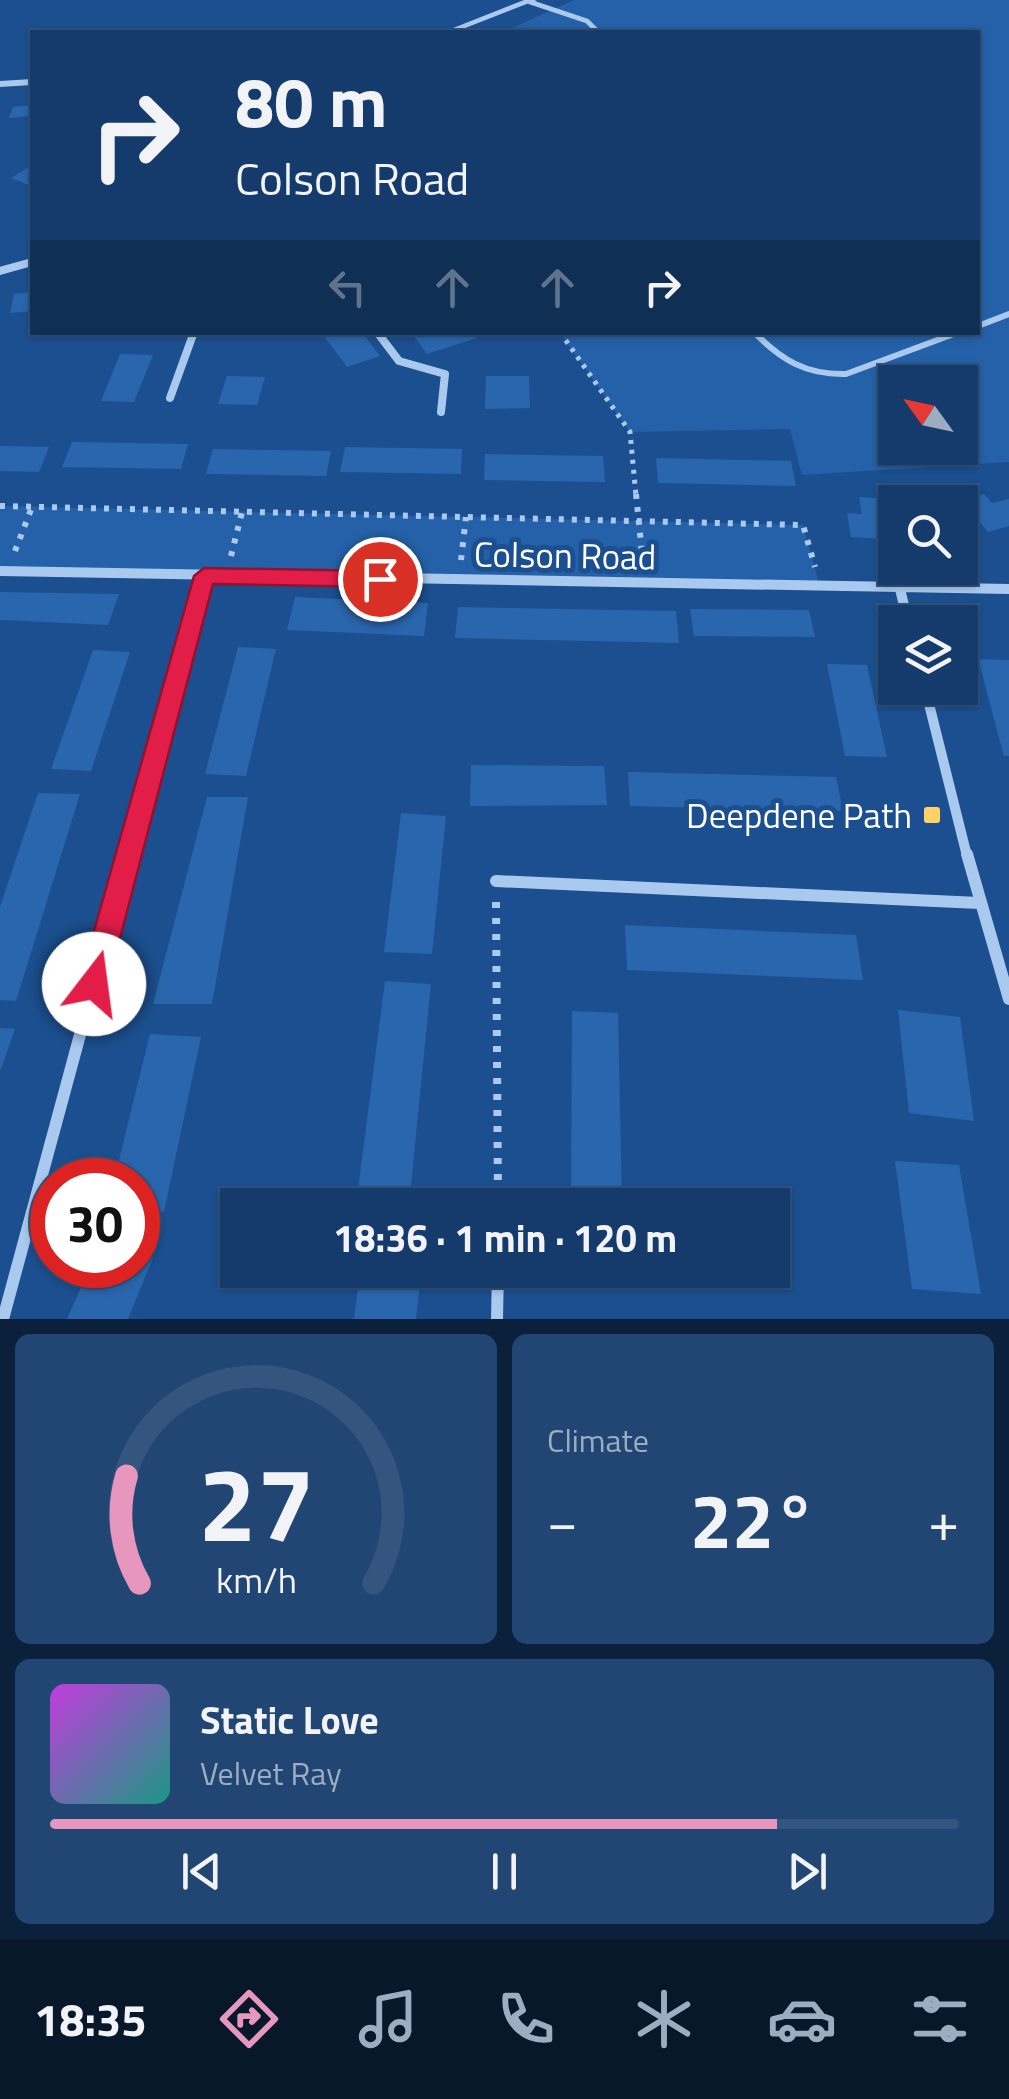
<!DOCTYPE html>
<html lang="en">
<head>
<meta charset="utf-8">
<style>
	body { margin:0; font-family:"Titillium Web",sans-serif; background:#214673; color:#f1f3f6; height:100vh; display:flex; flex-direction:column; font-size:38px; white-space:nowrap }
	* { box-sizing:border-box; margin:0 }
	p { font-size:32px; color:#9dadc1 }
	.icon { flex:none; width:55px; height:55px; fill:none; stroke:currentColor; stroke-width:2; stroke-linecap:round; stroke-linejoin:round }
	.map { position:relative; height:1319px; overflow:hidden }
	.sheet { display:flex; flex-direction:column; gap:15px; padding:15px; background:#0b203b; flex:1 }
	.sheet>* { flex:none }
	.top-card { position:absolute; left:30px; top:30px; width:950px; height:305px; border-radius:0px; box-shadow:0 2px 8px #0004,0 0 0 2px #33557e; background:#143b6b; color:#f1f3f6; overflow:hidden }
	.needle { width:65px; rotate:303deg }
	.controls { position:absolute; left:878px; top:365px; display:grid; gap:20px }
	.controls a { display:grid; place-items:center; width:100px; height:100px; border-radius:0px; background:#143b6b; box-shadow:0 2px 8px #0004,0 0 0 2px #33557e; font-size:50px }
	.speed { position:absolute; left:30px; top:1158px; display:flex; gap:20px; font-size:50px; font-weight:700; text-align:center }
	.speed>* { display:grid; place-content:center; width:130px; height:130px; border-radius:50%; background:#143b6b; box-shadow:0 2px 8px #0004,0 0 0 2px #33557e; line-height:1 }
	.speed .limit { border:15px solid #d22; background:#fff; color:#111 }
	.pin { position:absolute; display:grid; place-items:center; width:85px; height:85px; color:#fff; margin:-42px; border:5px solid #fff; border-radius:50%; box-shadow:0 2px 10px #0007 }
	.me { position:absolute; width:110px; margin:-55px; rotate:15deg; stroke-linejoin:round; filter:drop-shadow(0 0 8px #0008) }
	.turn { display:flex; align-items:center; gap:35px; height:210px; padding:0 40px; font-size:45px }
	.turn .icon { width:130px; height:130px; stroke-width:2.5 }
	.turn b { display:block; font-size:70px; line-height:85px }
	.lanes { display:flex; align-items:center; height:95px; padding:0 40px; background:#0003; justify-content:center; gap:50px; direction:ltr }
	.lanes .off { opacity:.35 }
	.big { font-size:75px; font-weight:700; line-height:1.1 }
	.sheet .tile { flex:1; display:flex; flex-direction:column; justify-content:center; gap:15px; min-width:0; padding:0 35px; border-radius:15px; background:#214673 }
	.sheet .dial { align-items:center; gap:0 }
	.dial svg { height:260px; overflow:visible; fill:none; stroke:#33557e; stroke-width:7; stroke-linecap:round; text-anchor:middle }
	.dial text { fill:#f1f3f6; stroke:none }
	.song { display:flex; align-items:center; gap:30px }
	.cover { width:120px; height:120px; border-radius:15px; background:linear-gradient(135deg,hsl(290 70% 55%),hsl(170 70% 35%)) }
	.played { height:10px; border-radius:5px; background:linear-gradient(90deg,#e797bd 80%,#33557e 80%) }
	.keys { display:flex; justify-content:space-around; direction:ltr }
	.heat { display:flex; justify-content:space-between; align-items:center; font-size:55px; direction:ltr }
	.sheet .tiles { flex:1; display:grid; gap:15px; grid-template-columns:1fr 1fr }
	.tile:last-child { grid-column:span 2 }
	.trip { position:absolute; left:220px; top:1188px; width:570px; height:100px; border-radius:0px; background:#143b6b; box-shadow:0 2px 8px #0004,0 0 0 2px #33557e; font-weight:700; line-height:100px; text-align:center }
	.tabs { display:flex; height:160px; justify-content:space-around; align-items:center; background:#08182b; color:#9dadc1 }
	.tabs .icon { width:70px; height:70px }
	.tabs .selected { color:#e797bd }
	.tabs b { font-size:45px; color:#f1f3f6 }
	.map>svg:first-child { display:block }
	.green { fill:#2461a8; fill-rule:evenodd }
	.building { fill:#2a66ad }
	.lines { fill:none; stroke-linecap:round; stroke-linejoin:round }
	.path-far2 { stroke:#a9c9ee; stroke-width:5; stroke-dasharray:4 6; stroke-linecap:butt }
	.path-far1 { stroke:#a9c9ee; stroke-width:6; stroke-dasharray:5 8; stroke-linecap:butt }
	.path { stroke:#a9c9ee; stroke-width:8; stroke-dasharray:6 10; stroke-linecap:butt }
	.service-far1 { stroke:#a9c9ee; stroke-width:5 }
	.service { stroke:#a9c9ee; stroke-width:6 }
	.minor-far2 { stroke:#a9c9ee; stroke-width:8 }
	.minor-far1 { stroke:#a9c9ee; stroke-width:10 }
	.minor { stroke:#a9c9ee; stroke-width:12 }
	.tertiary { fill:#a9c9ee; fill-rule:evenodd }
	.route { fill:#e11d48; stroke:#92132f; stroke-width:2.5 }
	.poi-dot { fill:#ffd166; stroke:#1b4f8f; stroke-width:4 }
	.labels { text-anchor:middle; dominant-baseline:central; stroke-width:10; stroke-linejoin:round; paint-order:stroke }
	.street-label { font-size:35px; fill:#fff; stroke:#1b4f8f }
	.poi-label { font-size:35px; fill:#fff; stroke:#1b4f8f; text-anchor:end }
</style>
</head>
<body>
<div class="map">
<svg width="1009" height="1319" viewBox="0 0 1009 1319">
	<rect width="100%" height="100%" fill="#1b4f8f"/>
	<path class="green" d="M 574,0 L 1009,0 L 1009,462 L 802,475 L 790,429 L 630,432 L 560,333 L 978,332 L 978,32 L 503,32 ZM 895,382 L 960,382 L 960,448 L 895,448 Z
		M 0,506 L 803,525 L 820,587 L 0,571 Z"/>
	<path class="building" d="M 32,105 L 32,116 L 9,118 L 13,107 Z
		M 32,165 L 29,185 L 11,178 Z
		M 32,292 L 32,311 L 10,313 L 14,294 Z
		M 334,332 L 362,332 L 380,356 L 347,367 L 324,336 Z
		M 411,332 L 473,332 L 477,338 L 427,354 Z
		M 120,354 L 153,355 L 134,402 L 101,401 Z
		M 227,376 L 265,377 L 257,405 L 218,404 Z
		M 486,376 L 529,376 L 530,408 L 485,409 Z
		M 72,442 L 188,444 L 181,469 L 62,467 Z
		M 0,446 L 49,447 L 39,472 L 0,471 Z
		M 345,447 L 462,449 L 461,474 L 340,472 Z
		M 213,449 L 331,451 L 326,476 L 206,474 Z
		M 485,454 L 603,456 L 605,482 L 484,480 Z
		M 656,458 L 791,461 L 796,486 L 658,483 Z
		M 984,494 L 992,503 L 1009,499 L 1009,526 L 988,532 L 961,500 Z
		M 859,497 L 877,498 L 885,539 L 851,537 L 847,513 L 862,514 Z
		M 883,499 L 895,500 L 895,544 L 893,544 Z
		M 960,503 L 976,535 L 960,536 Z
		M 0,592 L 119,594 L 108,625 L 0,620 Z
		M 295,597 L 428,603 L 424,636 L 287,630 Z
		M 458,607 L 676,611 L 679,643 L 455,638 Z
		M 690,609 L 809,610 L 815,637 L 694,636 Z
		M 238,647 L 276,649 L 246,776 L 205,774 Z
		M 93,650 L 130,652 L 91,771 L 51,769 Z
		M 978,659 L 1009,660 L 1009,756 L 1004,756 Z
		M 827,664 L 867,665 L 887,757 L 845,756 Z
		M 471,765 L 604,766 L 607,805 L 470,806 Z
		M 628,772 L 836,777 L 843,811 L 630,806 Z
		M 38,793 L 80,794 L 16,1001 L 0,1000 L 0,907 Z
		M 207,797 L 248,797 L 212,1004 L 153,1004 Z
		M 401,813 L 446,816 L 432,954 L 384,952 Z
		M 625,925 L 856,935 L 863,980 L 627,970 Z
		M 385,981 L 431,984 L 409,1205 L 356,1205 Z
		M 898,1010 L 960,1017 L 974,1121 L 909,1113 Z
		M 572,1011 L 618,1013 L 622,1205 L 571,1205 Z
		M 0,1028 L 15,1029 L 1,1069 L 0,1069 Z
		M 150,1034 L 201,1037 L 164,1212 L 138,1211 L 138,1180 L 114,1180 Z
		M 895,1161 L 959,1165 L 981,1294 L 912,1289 Z
		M 138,1253 L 153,1258 L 128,1319 L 67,1319 L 91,1265 L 138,1265 Z
		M 571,1270 L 624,1270 L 624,1289 L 570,1286 Z
		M 359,1279 L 420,1284 L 416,1319 L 354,1319 Z"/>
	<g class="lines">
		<path class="path-far2" d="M 560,332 L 630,432 L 636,496"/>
		<path class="path-far1" d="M 636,494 L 643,563
			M 0,506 L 803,525 L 815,567
			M 15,551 L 32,507
			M 231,556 L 242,512
			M 461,560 L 466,517"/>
		<path class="path" d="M 496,902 L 498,1205"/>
		<path class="service-far1" d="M 530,2 L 587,21 L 598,32"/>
		<path class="service" d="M 978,326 L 1009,314
			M 754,332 C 781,360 806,375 846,374 L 959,332"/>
		<path class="minor-far2" d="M 0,271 L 32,262
			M 377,332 L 399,361 L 445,374 L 441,412
			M 170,398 L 194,332"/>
		<path class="minor-far1" d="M 0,571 L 1009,589
			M 900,589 L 908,622
			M 925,688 L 967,856
			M 128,856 L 204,576"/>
		<path class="minor" d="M 967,854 L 1009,999
			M 496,881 L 979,903
			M 3,1319 L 129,854
			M 497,1319 L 498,1270"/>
		<path class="tertiary" d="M 524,0 L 537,0 L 455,32 L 443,32 Z
			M 32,79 L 32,85 L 0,87 L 0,81 Z"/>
	</g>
	<path class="route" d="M 204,568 L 380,571 L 391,579 L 380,587 L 213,584 L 108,984 L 103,994 L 94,998 L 84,994 L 79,984 L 194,576 Z"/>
	<rect class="poi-dot" x="922" y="805" width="20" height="20" rx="5"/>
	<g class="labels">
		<g class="street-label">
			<text transform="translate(565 555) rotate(1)">Colson Road</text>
		</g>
		<g class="poi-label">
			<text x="912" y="815">Deepdene Path</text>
		</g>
	</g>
</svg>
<div class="controls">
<a><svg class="needle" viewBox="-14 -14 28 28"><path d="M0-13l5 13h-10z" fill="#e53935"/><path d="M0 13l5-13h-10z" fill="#9dadc1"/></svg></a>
<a><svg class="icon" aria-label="search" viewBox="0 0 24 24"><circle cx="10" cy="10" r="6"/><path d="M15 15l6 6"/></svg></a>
<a><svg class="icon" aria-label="layers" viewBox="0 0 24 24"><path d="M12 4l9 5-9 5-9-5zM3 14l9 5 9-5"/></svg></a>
</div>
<div class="speed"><div class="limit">30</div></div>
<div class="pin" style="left:380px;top:579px;background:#d93025"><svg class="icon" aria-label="arrive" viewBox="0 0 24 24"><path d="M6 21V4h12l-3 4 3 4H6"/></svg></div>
<svg class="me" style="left:94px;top:984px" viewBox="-20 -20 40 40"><circle r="19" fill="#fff"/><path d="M0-13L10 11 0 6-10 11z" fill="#e11d48"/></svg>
<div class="trip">18:36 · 1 min · 120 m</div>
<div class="top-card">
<div class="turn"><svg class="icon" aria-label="right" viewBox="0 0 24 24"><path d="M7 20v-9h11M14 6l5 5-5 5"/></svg><div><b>80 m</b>Colson Road</div></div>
<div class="lanes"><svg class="icon off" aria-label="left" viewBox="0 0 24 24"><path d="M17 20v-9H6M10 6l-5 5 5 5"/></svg><svg class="icon off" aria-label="ahead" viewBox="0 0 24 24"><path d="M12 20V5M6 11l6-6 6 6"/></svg><svg class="icon off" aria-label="ahead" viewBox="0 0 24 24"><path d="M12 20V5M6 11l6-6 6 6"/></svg><svg class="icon" aria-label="right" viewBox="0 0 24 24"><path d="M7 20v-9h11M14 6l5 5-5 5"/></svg></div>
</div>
</div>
<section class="sheet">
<div class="tiles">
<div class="tile dial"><svg viewBox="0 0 100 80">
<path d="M14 69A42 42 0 1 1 86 69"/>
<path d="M14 69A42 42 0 0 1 10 36" stroke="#e797bd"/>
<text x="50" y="56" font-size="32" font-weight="700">27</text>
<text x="50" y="72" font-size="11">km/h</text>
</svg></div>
<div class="tile"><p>Climate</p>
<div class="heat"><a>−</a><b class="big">22°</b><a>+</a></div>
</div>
<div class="tile">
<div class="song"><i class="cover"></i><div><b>Static Love</b><p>Velvet Ray</p></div></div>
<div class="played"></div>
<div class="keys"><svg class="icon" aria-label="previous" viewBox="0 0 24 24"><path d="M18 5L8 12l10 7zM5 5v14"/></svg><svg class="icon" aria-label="pause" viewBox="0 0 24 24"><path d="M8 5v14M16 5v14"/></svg><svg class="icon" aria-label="next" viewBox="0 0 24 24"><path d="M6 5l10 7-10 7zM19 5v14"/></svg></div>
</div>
</div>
</section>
<nav class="tabs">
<b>18:35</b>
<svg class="icon selected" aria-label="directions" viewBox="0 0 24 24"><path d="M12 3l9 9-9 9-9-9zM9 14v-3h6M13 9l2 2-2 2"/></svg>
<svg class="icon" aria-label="music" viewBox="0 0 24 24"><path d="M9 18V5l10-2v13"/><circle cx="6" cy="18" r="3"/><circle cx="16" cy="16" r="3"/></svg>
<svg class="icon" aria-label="phone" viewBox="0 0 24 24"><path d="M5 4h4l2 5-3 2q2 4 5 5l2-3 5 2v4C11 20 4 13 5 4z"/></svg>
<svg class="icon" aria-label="climate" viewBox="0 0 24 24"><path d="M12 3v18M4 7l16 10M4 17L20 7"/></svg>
<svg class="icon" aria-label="car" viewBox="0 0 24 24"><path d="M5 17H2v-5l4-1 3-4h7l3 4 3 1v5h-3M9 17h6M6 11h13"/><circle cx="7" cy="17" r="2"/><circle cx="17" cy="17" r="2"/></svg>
<svg class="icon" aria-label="filters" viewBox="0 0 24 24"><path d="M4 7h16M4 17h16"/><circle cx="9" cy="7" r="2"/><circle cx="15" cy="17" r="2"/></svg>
</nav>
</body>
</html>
